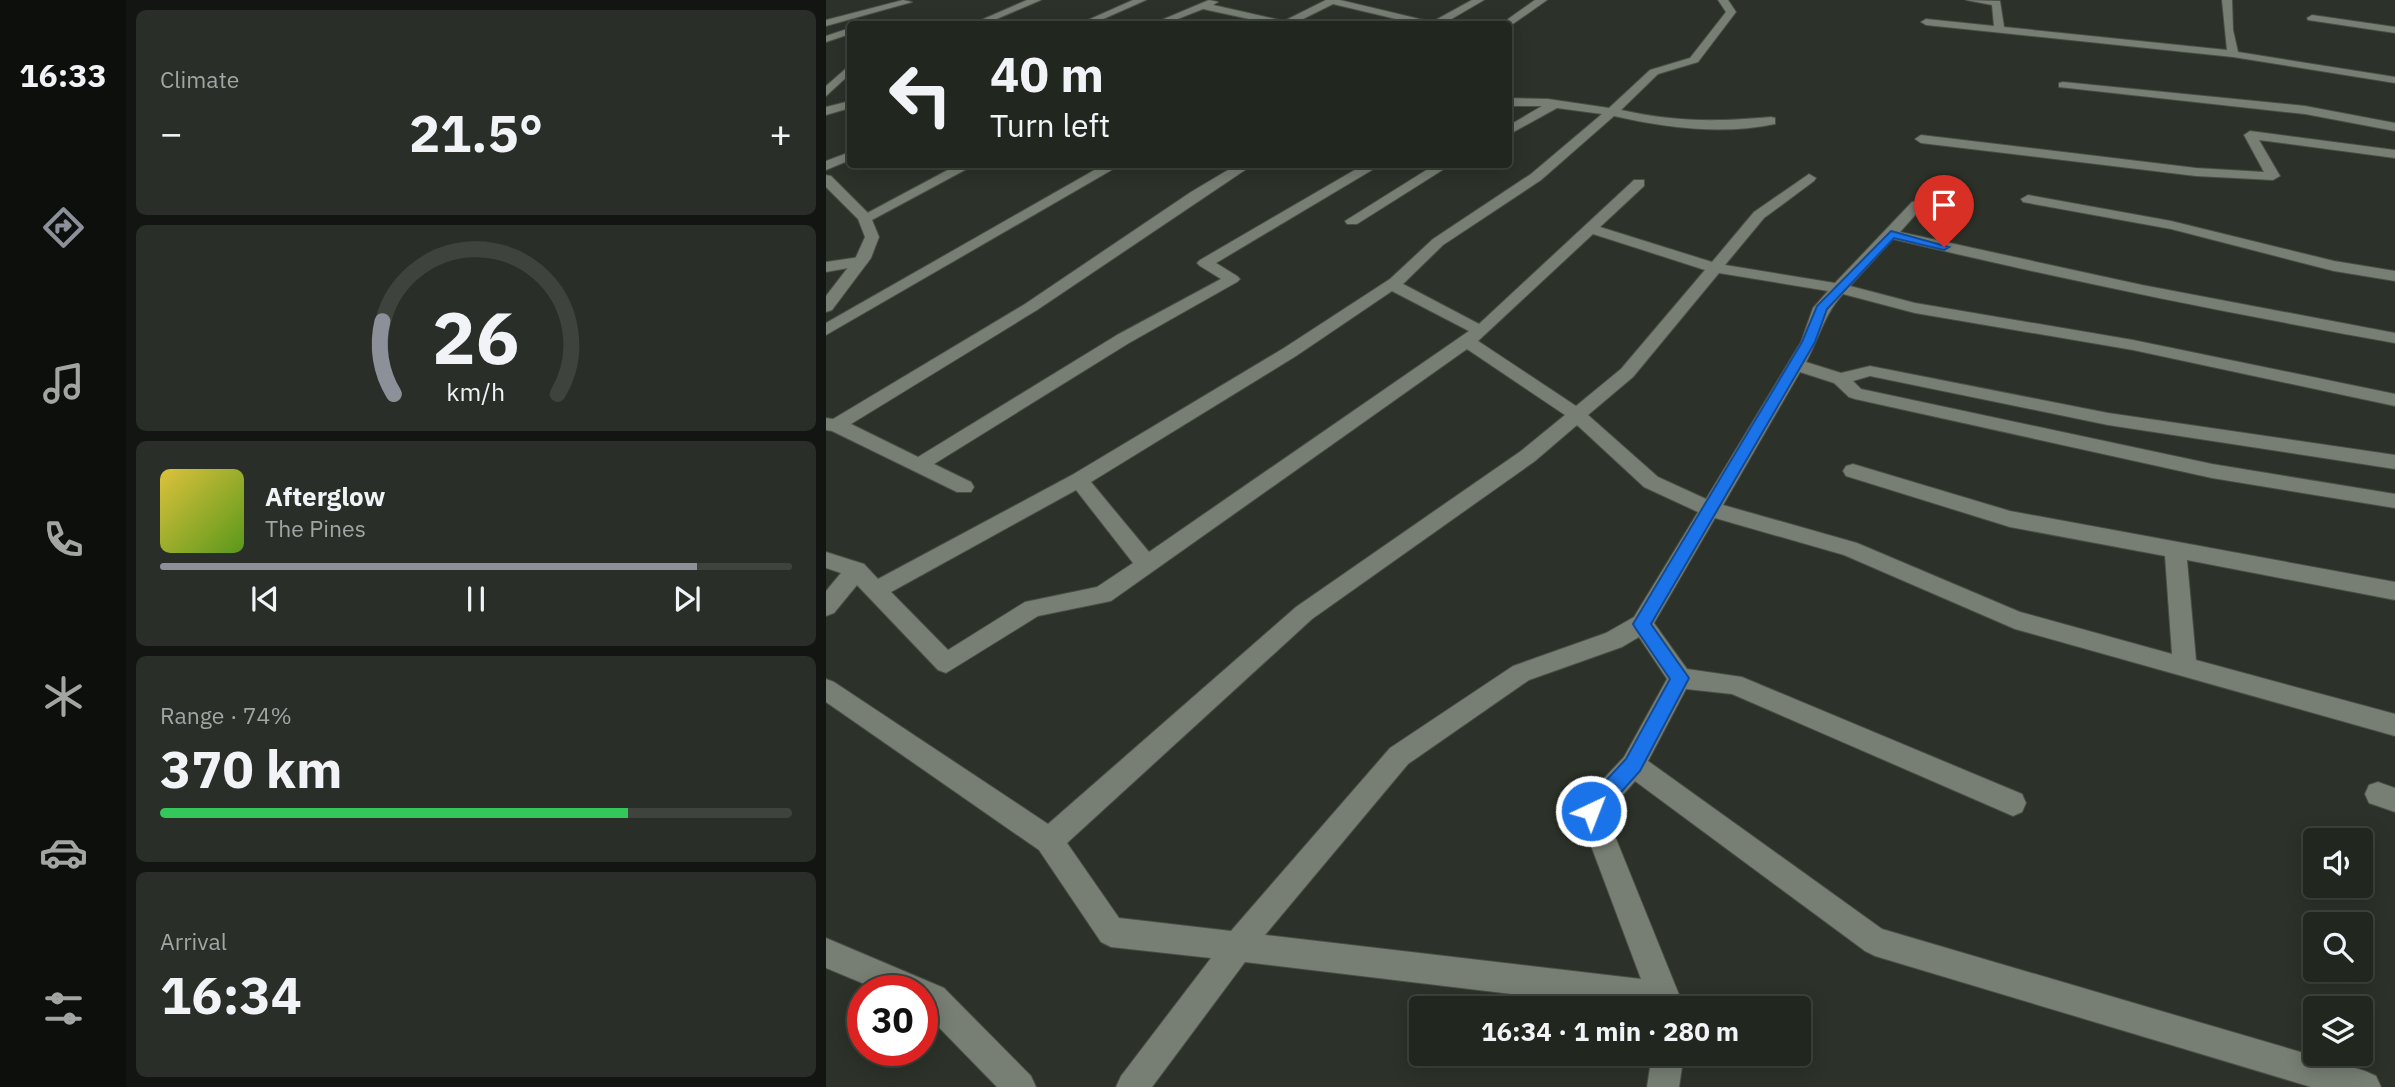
<!DOCTYPE html>
<html lang="en">
<head>
<meta charset="utf-8">
<style>
	body { margin:0; font-family:"IBM Plex Sans",sans-serif; background:#292e28; color:#f1f3f6; height:100vh; display:flex; flex-direction:column; font-size:26px; white-space:nowrap }
	* { box-sizing:border-box; margin:0 }
	p { font-size:23px; color:#a2a5a4 }
	.icon { flex:none; width:38px; height:38px; fill:none; stroke:currentColor; stroke-width:2; stroke-linecap:round; stroke-linejoin:round }
	.map { position:relative; flex:1; overflow:hidden }
	.drawer { display:flex; flex-direction:column; gap:10px; padding:10px; background:#121511; width:700px }
	.drawer>* { flex:none }
	.hud { position:absolute; left:21px; top:21px; width:665px; height:147px; border-radius:7px; box-shadow:0 4px 18px #0003,0 0 0 2px #3e433d; background:#21261f; color:#f1f3f6; overflow:hidden }
	.controls { position:absolute; left:1477px; top:828px; display:grid; gap:14px }
	.controls a { display:grid; place-items:center; width:70px; height:70px; border-radius:7px; background:#21261f; box-shadow:0 4px 18px #0003,0 0 0 2px #3e433d; font-size:35px }
	.speed { position:absolute; left:21px; top:975px; display:flex; gap:14px; font-size:35px; font-weight:700; text-align:center }
	.speed>* { display:grid; place-content:center; width:91px; height:91px; border-radius:50%; background:#21261f; box-shadow:0 4px 18px #0003,0 0 0 2px #3e433d; line-height:1 }
	.speed .limit { border:10px solid #d22; background:#fff; color:#111 }
	.pin { position:absolute; display:grid; place-items:center; width:60px; height:60px; color:#fff; margin:-72px -30px; border-radius:50% 50% 50% 0; rotate:-45deg; box-shadow:0 0 7px #0007 }
	.pin .icon { rotate:45deg }
	.me { position:absolute; width:77px; margin:-38px; rotate:43deg; stroke-linejoin:round; filter:drop-shadow(0 0 5px #0008) }
	.turn { display:flex; align-items:center; gap:24px; height:147px; padding:0 28px; font-size:32px }
	.turn .icon { width:91px; height:91px; stroke-width:2.5 }
	.turn b { display:block; font-size:49px; line-height:60px }
	.big { font-size:52px; font-weight:800; line-height:1.1 }
	.drawer .tile { flex:1; display:flex; flex-direction:column; justify-content:center; gap:10px; min-width:0; padding:0 24px; border-radius:10px; background:#292e28 }
	.drawer .dial { align-items:center; gap:0 }
	.dial svg { height:182px; overflow:visible; fill:none; stroke:#3e433d; stroke-width:7; stroke-linecap:round; text-anchor:middle }
	.dial text { fill:#f1f3f6; stroke:none }
	.song { display:flex; align-items:center; gap:21px }
	.cover { width:84px; height:84px; border-radius:10px; background:linear-gradient(135deg,hsl(50 70% 55%),hsl(90 70% 35%)) }
	.played { height:7px; border-radius:4px; background:linear-gradient(90deg,#8c9099 85%,#3e433d 85%) }
	.keys { display:flex; justify-content:space-around; direction:ltr }
	.heat { display:flex; justify-content:space-between; align-items:center; font-size:38px; direction:ltr }
	.charge { height:10px; border-radius:5px; background:linear-gradient(90deg,#34c759 74%,#3e433d 0) }
	.trip { position:absolute; left:583px; top:996px; width:402px; height:70px; border-radius:7px; background:#21261f; box-shadow:0 4px 18px #0003,0 0 0 2px #3e433d; font-weight:800; line-height:70px; text-align:center }
	main { display:flex; flex:1; min-height:0 }
	.menu { display:flex; flex-direction:column; width:126px; justify-content:space-around; align-items:center; background:#0d0f0c; color:#a2a5a4 }
	.menu .icon { width:49px; height:49px }
	.menu .current { color:#8c9099 }
	.menu b { font-size:32px; color:#f1f3f6 }
	.map>svg:first-child { display:block }
	.lines { fill:none; stroke-linecap:round; stroke-linejoin:round }
	.minor-casing { stroke:#494e46; stroke-width:2 }
	.tertiary-casing { stroke:#494e46; stroke-width:2 }
	.minor { fill:#777e73; fill-rule:evenodd }
	.tertiary { fill:#777e73; fill-rule:evenodd }
	.route { fill:#1a73e8; stroke:#114b97; stroke-width:2 }
</style>
</head>
<body>
<main>
<nav class="menu">
<b>16:33</b>
<svg class="icon current" aria-label="directions" viewBox="0 0 24 24"><path d="M12 3l9 9-9 9-9-9zM9 14v-3h6M13 9l2 2-2 2"/></svg>
<svg class="icon" aria-label="music" viewBox="0 0 24 24"><path d="M9 18V5l10-2v13"/><circle cx="6" cy="18" r="3"/><circle cx="16" cy="16" r="3"/></svg>
<svg class="icon" aria-label="phone" viewBox="0 0 24 24"><path d="M5 4h4l2 5-3 2q2 4 5 5l2-3 5 2v4C11 20 4 13 5 4z"/></svg>
<svg class="icon" aria-label="climate" viewBox="0 0 24 24"><path d="M12 3v18M4 7l16 10M4 17L20 7"/></svg>
<svg class="icon" aria-label="car" viewBox="0 0 24 24"><path d="M5 17H2v-5l4-1 3-4h7l3 4 3 1v5h-3M9 17h6M6 11h13"/><circle cx="7" cy="17" r="2"/><circle cx="17" cy="17" r="2"/></svg>
<svg class="icon" aria-label="filters" viewBox="0 0 24 24"><path d="M4 7h16M4 17h16"/><circle cx="9" cy="7" r="2"/><circle cx="15" cy="17" r="2"/></svg>
</nav>
<section class="drawer">
<div class="tile"><p>Climate</p>
<div class="heat"><a>−</a><b class="big">21.5°</b><a>+</a></div>
</div>
<div class="tile dial"><svg viewBox="0 0 100 80">
<path d="M14 69A42 42 0 1 1 86 69"/>
<path d="M14 69A42 42 0 0 1 9 37" stroke="#8c9099"/>
<text x="50" y="56" font-size="32" font-weight="700">26</text>
<text x="50" y="72" font-size="11">km/h</text>
</svg></div>
<div class="tile">
<div class="song"><i class="cover"></i><div><b>Afterglow</b><p>The Pines</p></div></div>
<div class="played"></div>
<div class="keys"><svg class="icon" aria-label="previous" viewBox="0 0 24 24"><path d="M18 5L8 12l10 7zM5 5v14"/></svg><svg class="icon" aria-label="pause" viewBox="0 0 24 24"><path d="M8 5v14M16 5v14"/></svg><svg class="icon" aria-label="next" viewBox="0 0 24 24"><path d="M6 5l10 7-10 7zM19 5v14"/></svg></div>
</div>
<div class="tile"><p>Range · 74%</p><b class="big">370 km</b><div class="charge"></div></div>
<div class="tile"><p>Arrival</p><b class="big">16:34</b></div>
</section>
<div class="map">
<svg width="1569" height="1087" viewBox="0 0 1569 1087">
	<rect width="100%" height="100%" fill="#2c3229"/>
	<g class="lines">
		<defs>
			<path id="minor" d="M 77,0 L 86,2 L 0,26 L 0,20 Z
				M 201,0 L 215,0 L 159,24 L 146,24 Z
				M 307,0 L 320,0 L 266,24 L 253,24 Z
				M 383,0 L 392,2 L 387,5 L 458,21 L 500,0 L 514,0 L 606,22 L 646,0 L 658,0 L 617,24 L 591,24 L 507,4 L 467,24 L 446,24 L 377,9 L 339,24 L 326,24 Z
				M 709,0 L 721,0 L 684,26 L 675,24 Z
				M 892,0 L 902,0 L 910,12 L 872,62 L 832,74 L 795,110 C 850,122 889,122 945,117 L 949,118 L 949,124 C 896,135 841,128 788,116 L 715,180 L 617,245 L 577,284 L 653,324 L 808,180 L 818,180 L 818,186 L 774,227 L 886,262 L 928,212 L 983,174 L 990,178 L 988,181 L 938,218 L 899,265 L 1009,283 L 1086,202 L 1091,201 L 1098,205 L 1074,232 L 1316,285 L 1569,333 L 1569,343 C 1401,313 1234,279 1067,239 L 1024,286 L 1089,303 L 1307,340 L 1569,394 L 1569,406 L 1307,350 L 1089,313 L 1017,294 C 998,314 993,339 980,362 L 1015,373 L 1044,366 L 1282,413 L 1569,455 L 1569,469 L 1282,425 L 1044,376 L 1027,381 L 1035,389 L 1386,464 L 1569,494 L 1569,508 L 1386,478 L 1029,399 L 1023,397 L 1008,383 L 974,372 L 897,505 L 1031,543 L 1194,612 L 1346,654 L 1339,556 L 1184,527 L 1020,476 L 1017,471 L 1020,466 L 1027,464 L 1184,511 L 1569,582 L 1569,600 L 1361,560 L 1370,660 L 1569,714 L 1569,736 L 1189,629 L 1018,555 L 889,518 L 828,623 L 861,669 L 916,677 L 1196,794 L 1200,803 L 1196,812 L 1187,816 L 906,694 L 860,689 L 822,761 L 1056,929 L 1539,1071 L 1550,1076 L 1555,1087 L 1485,1087 L 1049,956 L 1039,951 L 809,781 L 780,814 L 854,997 L 855,1008 L 803,1008 L 419,962 L 326,1087 L 290,1087 L 295,1076 L 385,958 L 285,947 L 275,942 L 213,850 L 0,702 L 0,679 L 8,682 L 222,824 L 470,607 L 695,451 L 739,415 L 641,349 L 285,601 L 212,616 L 120,673 L 112,670 L 31,585 L 8,613 L 0,616 L 0,591 L 15,573 L 0,568 L 0,552 L 38,564 L 52,579 L 246,475 L 458,348 L 564,279 L 607,239 L 705,174 L 776,114 L 731,108 L 682,135 L 682,126 L 716,106 L 682,106 L 682,98 L 722,99 L 783,108 L 824,70 L 864,58 L 900,12 ZM 767,234 L 879,270 L 795,369 L 750,406 L 652,341 ZM 893,273 L 1002,291 L 987,308 L 975,342 L 880,499 L 832,477 L 762,415 L 807,377 ZM 566,291 L 643,331 L 323,552 L 265,482 L 470,356 ZM 751,425 L 818,487 L 872,512 L 808,617 L 780,633 L 687,666 L 564,748 L 405,931 L 293,918 L 241,843 L 486,619 L 709,461 ZM 250,490 L 307,563 L 271,587 L 199,602 L 122,650 L 65,592 ZM 813,637 L 841,679 L 798,757 L 756,802 L 752,811 L 815,979 L 439,935 L 582,764 L 703,680 L 796,647 Z
				M 1140,0 L 1174,1 L 1178,27 L 1401,50 L 1396,0 L 1406,0 L 1407,30 L 1412,52 L 1569,77 L 1569,83 L 1407,57 L 1100,25 L 1095,22 L 1100,19 L 1168,26 L 1166,5 Z
				M 1486,15 L 1569,27 L 1569,33 L 1482,20 L 1481,18 Z
				M 24,28 L 24,34 L 0,42 L 0,36 Z
				M 24,65 L 24,74 L 0,96 L 0,86 Z
				M 1237,82 L 1479,106 L 1569,123 L 1569,131 L 1479,114 L 1233,87 L 1233,83 Z
				M 24,101 L 24,108 L 0,115 L 0,107 Z
				M 1424,131 L 1569,150 L 1569,158 L 1433,140 L 1454,176 L 1447,180 L 1370,176 L 1095,143 L 1089,139 L 1095,135 L 1370,168 L 1438,172 L 1418,135 Z
				M 24,152 L 24,160 L 0,170 L 0,161 Z
				M 133,164 L 150,164 L 44,221 L 39,222 L 32,218 Z
				M 279,164 L 296,164 L 0,335 L 0,323 Z
				M 412,164 L 428,164 L 211,310 L 25,424 L 92,457 L 291,335 L 395,279 L 374,266 L 371,263 L 374,260 L 539,164 L 551,167 L 390,263 L 411,276 L 414,279 L 411,282 L 303,343 L 108,464 L 145,482 L 148,487 L 145,492 L 131,492 L 6,431 L 0,430 L 0,418 L 7,419 L 199,304 L 365,192 Z
				M 610,164 L 626,164 L 531,224 L 521,224 L 519,221 Z
				M 1202,195 L 1345,221 L 1508,261 L 1569,271 L 1569,281 L 1508,271 L 1345,229 L 1197,202 L 1195,199 Z
				M 34,257 L 42,262 L 39,265 L 0,272 L 0,262 Z
				M 1552,782 L 1569,788 L 1569,812 L 1543,803 L 1539,794 L 1543,785 Z
				M 0,938 L 118,988 L 205,1076 L 210,1087 L 171,1087 L 96,1010 L 96,990 L 53,990 L 0,968 Z
				M 826,1054 L 858,1054 L 853,1087 L 821,1087 Z"/>
			<path id="tertiary" d="M 0,175 L 5,176 L 44,215 L 53,237 L 45,258 L 6,310 L 0,312 L 0,296 L 30,257 L 39,237 L 32,219 L 0,187 Z"/>
		</defs>
		<use href="#minor" class="minor-casing"/>
		<use href="#tertiary" class="tertiary-casing"/>
		<use href="#minor" class="minor"/>
		<use href="#tertiary" class="tertiary"/>
	</g>
	<path class="route" d="M 1065,231 L 1123,247 L 1118,250 L 1068,238 L 1001,309 L 989,342 L 825,624 L 863,678 L 814,771 L 772,818 L 765,821 L 758,818 L 755,811 L 758,804 L 800,759 L 844,679 L 810,629 L 807,624 L 810,619 L 976,342 L 991,306 Z"/>
</svg>
<div class="controls">
<a><svg class="icon" aria-label="sound" viewBox="0 0 24 24"><path d="M4 9h4l5-4v14l-5-4H4zM17 9q2 3 0 6"/></svg></a>
<a><svg class="icon" aria-label="search" viewBox="0 0 24 24"><circle cx="10" cy="10" r="6"/><path d="M15 15l6 6"/></svg></a>
<a><svg class="icon" aria-label="layers" viewBox="0 0 24 24"><path d="M12 4l9 5-9 5-9-5zM3 14l9 5 9-5"/></svg></a>
</div>
<div class="speed"><div class="limit">30</div></div>
<div class="pin" style="left:1118px;top:247px;background:#d93025"><svg class="icon" aria-label="arrive" viewBox="0 0 24 24"><path d="M6 21V4h12l-3 4 3 4H6"/></svg></div>
<svg class="me" style="left:765px;top:811px" viewBox="-20 -20 40 40"><circle r="17" fill="#1a73e8" stroke="#fff" stroke-width="3"/><path d="M0-11L8 9 0 5-8 9z" fill="#fff"/></svg>
<div class="trip">16:34 · 1 min · 280 m</div>
<div class="hud">
<div class="turn"><svg class="icon" aria-label="left" viewBox="0 0 24 24"><path d="M17 20v-9H6M10 6l-5 5 5 5"/></svg><div><b>40 m</b>Turn left</div></div>
</div>
</div>
</main>
</body>
</html>
